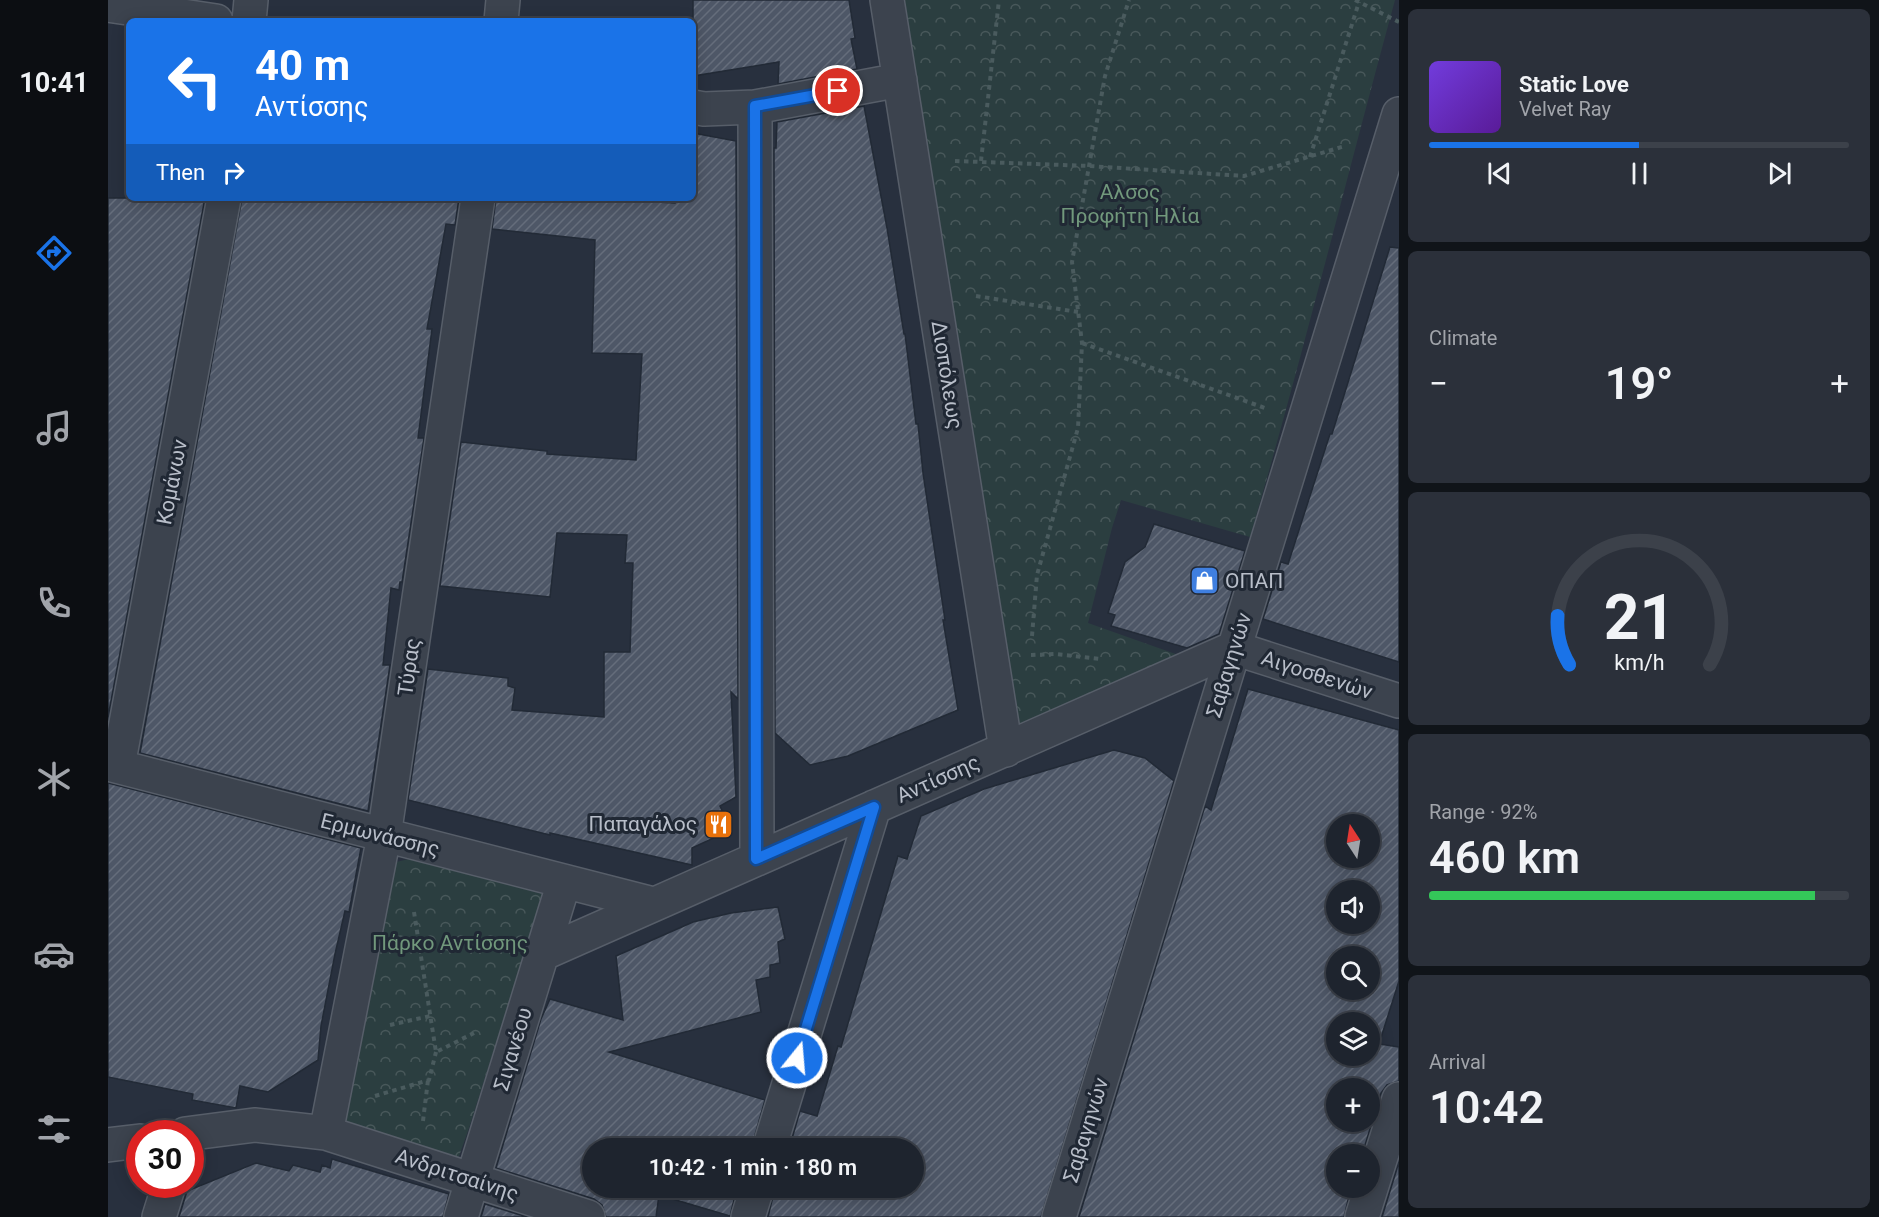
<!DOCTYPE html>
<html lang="en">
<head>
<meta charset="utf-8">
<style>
	body { margin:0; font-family:Roboto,sans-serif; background:#2b303a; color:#f1f3f6; height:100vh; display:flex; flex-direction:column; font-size:22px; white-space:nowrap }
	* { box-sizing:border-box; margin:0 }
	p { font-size:20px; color:#a1a4aa }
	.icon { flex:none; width:33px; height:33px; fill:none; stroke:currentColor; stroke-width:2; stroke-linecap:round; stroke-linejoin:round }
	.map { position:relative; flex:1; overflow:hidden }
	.sheet { display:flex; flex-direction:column; gap:9px; padding:9px; background:#101419; width:480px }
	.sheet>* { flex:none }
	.top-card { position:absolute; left:18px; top:18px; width:570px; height:183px; border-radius:9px; box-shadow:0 3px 15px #0003,0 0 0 2px #3c414a; background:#1a73e8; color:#fff; overflow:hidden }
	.needle { width:39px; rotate:348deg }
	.buttons { position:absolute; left:1218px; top:814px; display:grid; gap:12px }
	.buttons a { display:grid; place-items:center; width:54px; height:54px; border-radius:50%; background:#1e242e; box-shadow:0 3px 15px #0003,0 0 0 2px #3c414a; font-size:30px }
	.speed { position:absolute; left:18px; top:1120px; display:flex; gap:12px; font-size:30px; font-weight:700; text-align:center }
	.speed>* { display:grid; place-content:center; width:78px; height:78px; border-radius:50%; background:#1e242e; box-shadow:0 3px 15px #0003,0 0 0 2px #3c414a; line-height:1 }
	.speed .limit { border:9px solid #d22; background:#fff; color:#111 }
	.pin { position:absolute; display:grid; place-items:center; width:51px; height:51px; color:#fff; margin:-26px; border:3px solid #fff; border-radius:50%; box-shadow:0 2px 6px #0007 }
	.me { position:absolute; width:66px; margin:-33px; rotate:17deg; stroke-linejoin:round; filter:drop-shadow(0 0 4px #0008) }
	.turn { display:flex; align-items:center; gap:21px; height:126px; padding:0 30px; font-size:27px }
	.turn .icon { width:78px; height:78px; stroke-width:2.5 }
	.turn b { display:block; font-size:42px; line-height:51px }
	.then { display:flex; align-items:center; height:57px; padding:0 30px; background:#0003; gap:12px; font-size:22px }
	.big { font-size:45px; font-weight:600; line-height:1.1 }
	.sheet .widget { flex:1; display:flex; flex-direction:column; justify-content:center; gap:9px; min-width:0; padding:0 21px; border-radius:9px; background:#2b303a }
	.sheet .dial { align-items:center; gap:0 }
	.dial svg { height:156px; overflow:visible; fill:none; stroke:#3c414a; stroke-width:7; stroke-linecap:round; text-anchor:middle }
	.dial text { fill:#f1f3f6; stroke:none }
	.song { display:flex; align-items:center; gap:18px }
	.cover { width:72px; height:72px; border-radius:9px; background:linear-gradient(135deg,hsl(260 70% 55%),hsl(270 70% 35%)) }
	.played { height:6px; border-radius:3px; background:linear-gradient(90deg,#1a73e8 50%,#3c414a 50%) }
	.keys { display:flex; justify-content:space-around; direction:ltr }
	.heat { display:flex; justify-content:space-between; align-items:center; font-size:33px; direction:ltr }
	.charge { height:9px; border-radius:4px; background:linear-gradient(90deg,#34c759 92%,#3c414a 0) }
	.trip { position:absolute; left:474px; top:1138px; width:342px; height:60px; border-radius:30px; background:#1e242e; box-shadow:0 3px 15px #0003,0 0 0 2px #3c414a; font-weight:600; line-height:60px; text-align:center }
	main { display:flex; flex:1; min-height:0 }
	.tab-bar { display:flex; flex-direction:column; width:108px; justify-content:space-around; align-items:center; background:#0c0e12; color:#a1a4aa }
	.tab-bar .icon { width:42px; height:42px }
	.tab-bar .active { color:#1a73e8 }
	.tab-bar b { font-size:27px; color:#f1f3f6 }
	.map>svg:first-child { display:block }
	.park { fill:url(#park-crowns) }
	.building { fill:url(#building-hatch); stroke:#222a36; stroke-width:1.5; fill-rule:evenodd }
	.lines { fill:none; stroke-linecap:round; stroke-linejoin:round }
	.minor-casing { stroke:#575e69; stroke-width:36 }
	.path { stroke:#4a5b5e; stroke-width:4; stroke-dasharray:4.5 4.5; stroke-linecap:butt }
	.minor { stroke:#3c434e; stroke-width:33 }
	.route-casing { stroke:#114b97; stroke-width:15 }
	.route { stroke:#1a73e8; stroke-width:10 }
	.labels { text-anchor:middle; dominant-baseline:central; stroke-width:6; stroke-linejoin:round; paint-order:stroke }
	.park-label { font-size:21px; fill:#71987c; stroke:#202834 }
	.street-label { font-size:21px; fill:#b8bec9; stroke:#202834 }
	.poi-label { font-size:21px; fill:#b8bec9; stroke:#202834; text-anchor:start }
</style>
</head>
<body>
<main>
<nav class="tab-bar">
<b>10:41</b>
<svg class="icon active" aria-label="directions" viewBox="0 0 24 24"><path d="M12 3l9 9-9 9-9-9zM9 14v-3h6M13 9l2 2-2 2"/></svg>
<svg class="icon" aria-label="music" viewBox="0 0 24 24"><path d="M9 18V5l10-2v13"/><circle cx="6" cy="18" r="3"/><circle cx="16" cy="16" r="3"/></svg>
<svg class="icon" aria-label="phone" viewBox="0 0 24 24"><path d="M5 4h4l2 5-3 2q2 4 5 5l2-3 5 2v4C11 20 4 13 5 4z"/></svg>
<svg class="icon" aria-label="climate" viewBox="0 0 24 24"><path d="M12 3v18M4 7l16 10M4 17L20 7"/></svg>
<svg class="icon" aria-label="car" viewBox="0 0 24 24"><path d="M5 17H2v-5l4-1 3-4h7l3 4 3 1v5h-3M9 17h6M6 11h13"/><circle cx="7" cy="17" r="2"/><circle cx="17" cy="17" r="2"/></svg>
<svg class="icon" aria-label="filters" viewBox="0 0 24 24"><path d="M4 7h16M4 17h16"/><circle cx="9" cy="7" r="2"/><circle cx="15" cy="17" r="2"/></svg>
</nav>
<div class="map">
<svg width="1291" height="1217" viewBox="0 0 1291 1217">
	<defs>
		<pattern id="park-crowns" width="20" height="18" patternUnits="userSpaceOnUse" patternTransform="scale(1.5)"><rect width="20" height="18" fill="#2b3e40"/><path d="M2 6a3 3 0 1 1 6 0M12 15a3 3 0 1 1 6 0" fill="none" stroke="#48585a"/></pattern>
		<pattern id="building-hatch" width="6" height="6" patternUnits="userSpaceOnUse" patternTransform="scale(1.5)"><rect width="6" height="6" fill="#4e5767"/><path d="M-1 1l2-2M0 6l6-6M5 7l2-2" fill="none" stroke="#656d7b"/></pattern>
	</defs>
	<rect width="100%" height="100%" fill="#28303e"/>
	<path class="park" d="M 780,0 L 1287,0 C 1238,179 1194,359 1142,537 L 1013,500 L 1004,528 L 980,623 L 1076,657 L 907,732 Z
		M 301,859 L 407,880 L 436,892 L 362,1125 L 349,1162 L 233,1124 L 284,863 Z"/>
	<path class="building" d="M 585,0 L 741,0 L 747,38 L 743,39 L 749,69 L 670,84 L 671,62 L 585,76 Z
		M 756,106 L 779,228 L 796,334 L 797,334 L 808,424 L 810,424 L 815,473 L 837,620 L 835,620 L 850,710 L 740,756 L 702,765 L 667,733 L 666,148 L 668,148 L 669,122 Z
		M 585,133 L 628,141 L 630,699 L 623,692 L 628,797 L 612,806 L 623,830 L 584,848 L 584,865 L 442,833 L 442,835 L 300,800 L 320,669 L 400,678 L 400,686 L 407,688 L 404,710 L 496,717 L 496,652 L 522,652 L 525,563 L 517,563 L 519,535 L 449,533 L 442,597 L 332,586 L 353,442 L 439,451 L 439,454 L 528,460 L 534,354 L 484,353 L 487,240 L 384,229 L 388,198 L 474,198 L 567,203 L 567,198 L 585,198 Z
		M 0,198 L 97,198 L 0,717 Z
		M 134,198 L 351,198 L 347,225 L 338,224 L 319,329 L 324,329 L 310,438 L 316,438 L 294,582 L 292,582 L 291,590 L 283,588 L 275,665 L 282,665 L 260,811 L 32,753 Z
		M 1282,247 L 1291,248 L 1291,662 L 1155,619 L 1173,562 L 1180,564 L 1222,434 L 1224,434 Z
		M 1046,524 L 1137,551 L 1111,634 L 1079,648 L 1003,626 L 1007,615 L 1000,613 L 1017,562 L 1037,547 Z
		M 1140,689 L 1291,730 L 1291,981 L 1271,1044 L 1291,1047 L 1291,1081 L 1279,1085 L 1273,1093 L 1254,1155 L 1228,1155 L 1228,1188 L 1243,1188 L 1236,1217 L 971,1217 L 1097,806 L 1103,810 ZM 1228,825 L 1262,825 L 1262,858 L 1228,858 ZM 1228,891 L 1262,891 L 1262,924 L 1228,924 ZM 1228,957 L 1262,957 L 1262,990 L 1228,990 ZM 1228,1023 L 1262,1023 L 1262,1056 L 1228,1056 ZM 1228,1089 L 1262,1089 L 1262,1122 L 1228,1122 Z
		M 1006,750 L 1037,758 L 1066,781 L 933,1217 L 660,1217 L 667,1188 L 806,1188 L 806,1149 L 681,1149 L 692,1111 L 709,1116 L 730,1046 L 733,1047 L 790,856 L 799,859 L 813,816 L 876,789 Z
		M 0,783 L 253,848 L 241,912 L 237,911 L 227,954 L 213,1026 L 210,1060 L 160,1092 L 132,1086 L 128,1108 L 84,1100 L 85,1094 L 0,1077 Z
		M 670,907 L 677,939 L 670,942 L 672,963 L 662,965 L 662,977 L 648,980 L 653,1012 L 501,1052 L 657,1100 L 643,1149 L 484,1149 L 484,1188 L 629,1188 L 622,1216 L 551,1195 L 548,1217 L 498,1217 L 494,1205 L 486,1199 L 388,1168 L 433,1019 L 442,999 L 515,1020 L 508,956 L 585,922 L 623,913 Z
		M 224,1159 L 341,1194 L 335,1217 L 71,1217 L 79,1191 L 148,1163 L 181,1171 L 185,1165 L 212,1172 L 214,1165 L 222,1168 Z
		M 1291,1162 L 1291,1217 L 1274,1217 Z
		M 377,1204 L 419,1217 L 373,1217 Z"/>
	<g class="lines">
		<defs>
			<path id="minor" d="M 779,0 L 898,750
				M 0,5 L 108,21
				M 141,21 L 143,0
				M 393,21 L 395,0
				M 585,107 L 596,109 L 647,107 L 792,80
				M 647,107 L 649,859
				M 0,764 L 545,904
				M 10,766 L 116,198
				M 434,954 L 1126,648 L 1291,701
				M 218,1133 L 276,836 L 370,198
				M 77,1134 L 146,1125 L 218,1133 L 480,1217
				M 0,1145 L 32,1141
				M 661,1149 L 766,807
				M 51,1217 L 61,1185
				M 353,1217 L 456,882
				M 640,1217 L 649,1188
				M 951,1217 L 1291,114
				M 1254,1217 L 1291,1099"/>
		</defs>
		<use href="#minor" class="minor-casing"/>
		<path class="path" d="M 1247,0 L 1291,22
			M 1202,157 L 1251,2
			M 847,161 L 981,166 L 1136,176 L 1237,146
			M 873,161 L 891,0
			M 868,296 L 970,312
			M 974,343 L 1157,408
			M 924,636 L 929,575 L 970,428 L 974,343 L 964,262 L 997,76 L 1021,0
			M 923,655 L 948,654 L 993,659
			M 306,912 L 328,1052 L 366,1033
			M 282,1025 L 322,1016
			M 267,1096 L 321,1080 L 328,1052
			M 315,1121 L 320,1080"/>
		<use href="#minor" class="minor"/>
	</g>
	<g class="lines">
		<defs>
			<path id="route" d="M 689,1058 L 766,807 L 648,859 L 647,106 L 730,91"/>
		</defs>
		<use href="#route" class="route-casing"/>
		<use href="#route" class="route"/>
	</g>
	<defs>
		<symbol id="shop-square" viewBox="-11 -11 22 22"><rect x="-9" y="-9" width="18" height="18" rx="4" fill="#3f7fe0" stroke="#202834"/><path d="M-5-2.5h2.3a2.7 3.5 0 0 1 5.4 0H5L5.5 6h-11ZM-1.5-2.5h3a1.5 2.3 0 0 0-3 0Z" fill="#fff"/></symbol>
		<symbol id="restaurant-square" viewBox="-11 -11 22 22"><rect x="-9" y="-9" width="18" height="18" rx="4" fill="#e8710a" stroke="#202834"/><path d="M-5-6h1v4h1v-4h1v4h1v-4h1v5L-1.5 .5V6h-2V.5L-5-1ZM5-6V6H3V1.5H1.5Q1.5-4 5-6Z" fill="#fff"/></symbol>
	</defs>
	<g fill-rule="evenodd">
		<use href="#shop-square" x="1080" y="564" width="33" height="33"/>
		<use href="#restaurant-square" x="594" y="808" width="33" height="33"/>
	</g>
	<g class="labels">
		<g class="park-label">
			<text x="1022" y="192">Αλσος<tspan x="1022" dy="24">Προφήτη Ηλία</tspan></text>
			<text x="342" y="943">Πάρκο Αντίσσης</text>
		</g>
		<g class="street-label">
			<text transform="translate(839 375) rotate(81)">Διοπόλεως</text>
			<text transform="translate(64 482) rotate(-79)">Κομάνων</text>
			<text transform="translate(1121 665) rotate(-73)">Σαβαγηνών</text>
			<text transform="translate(301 667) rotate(-82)">Τύρας</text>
			<text transform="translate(1209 675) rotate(18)">Αιγοσθενών</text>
			<text transform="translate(830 779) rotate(-24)">Αντίσσης</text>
			<text transform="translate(272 835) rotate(14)">Ερμωνάσσης</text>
			<text transform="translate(405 1049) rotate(-73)">Σιγανέου</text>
			<text transform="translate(978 1130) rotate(-73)">Σαβαγηνών</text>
			<text transform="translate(349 1175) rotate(18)">Ανδριτσαίνης</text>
		</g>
		<g class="poi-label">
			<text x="1117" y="581">ΟΠΑΠ</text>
			<text x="589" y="824" text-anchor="end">Παπαγάλος</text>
		</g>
	</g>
</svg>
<div class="buttons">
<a><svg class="needle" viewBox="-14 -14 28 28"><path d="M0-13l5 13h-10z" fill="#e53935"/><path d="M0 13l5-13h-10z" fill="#a1a4aa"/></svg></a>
<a><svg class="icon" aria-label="sound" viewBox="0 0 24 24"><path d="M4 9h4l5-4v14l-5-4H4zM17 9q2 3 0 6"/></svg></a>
<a><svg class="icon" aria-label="search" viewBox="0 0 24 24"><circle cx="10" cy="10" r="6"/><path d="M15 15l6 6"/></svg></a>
<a><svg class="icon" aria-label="layers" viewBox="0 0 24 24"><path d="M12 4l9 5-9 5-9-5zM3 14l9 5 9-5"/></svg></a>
<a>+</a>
<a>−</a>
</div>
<div class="speed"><div class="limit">30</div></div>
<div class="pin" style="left:730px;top:91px;background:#d93025"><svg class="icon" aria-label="arrive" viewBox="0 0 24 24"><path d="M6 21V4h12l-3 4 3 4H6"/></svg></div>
<svg class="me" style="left:689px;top:1058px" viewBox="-20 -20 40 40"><circle r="17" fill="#1a73e8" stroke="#fff" stroke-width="3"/><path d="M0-11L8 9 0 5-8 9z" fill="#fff"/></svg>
<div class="trip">10:42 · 1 min · 180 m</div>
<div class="top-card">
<div class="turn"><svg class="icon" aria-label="left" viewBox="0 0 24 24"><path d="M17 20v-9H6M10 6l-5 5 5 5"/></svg><div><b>40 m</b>Αντίσσης</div></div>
<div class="then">Then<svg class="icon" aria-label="right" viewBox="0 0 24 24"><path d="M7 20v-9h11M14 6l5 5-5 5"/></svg></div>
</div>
</div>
<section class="sheet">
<div class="widget">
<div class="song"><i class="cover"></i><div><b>Static Love</b><p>Velvet Ray</p></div></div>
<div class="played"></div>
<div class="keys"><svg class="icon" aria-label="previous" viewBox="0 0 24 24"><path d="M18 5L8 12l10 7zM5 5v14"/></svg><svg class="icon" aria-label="pause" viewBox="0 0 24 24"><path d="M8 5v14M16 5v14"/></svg><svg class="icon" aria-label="next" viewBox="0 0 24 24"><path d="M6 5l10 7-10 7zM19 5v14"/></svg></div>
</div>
<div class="widget"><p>Climate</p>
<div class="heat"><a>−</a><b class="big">19°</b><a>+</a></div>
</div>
<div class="widget dial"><svg viewBox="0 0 100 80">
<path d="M14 69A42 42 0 1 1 86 69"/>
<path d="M14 69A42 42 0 0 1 8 44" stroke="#1a73e8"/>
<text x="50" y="56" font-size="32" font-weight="700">21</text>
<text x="50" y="72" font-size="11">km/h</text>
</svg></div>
<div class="widget"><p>Range · 92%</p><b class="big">460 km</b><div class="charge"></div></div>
<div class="widget"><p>Arrival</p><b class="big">10:42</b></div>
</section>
</main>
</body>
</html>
